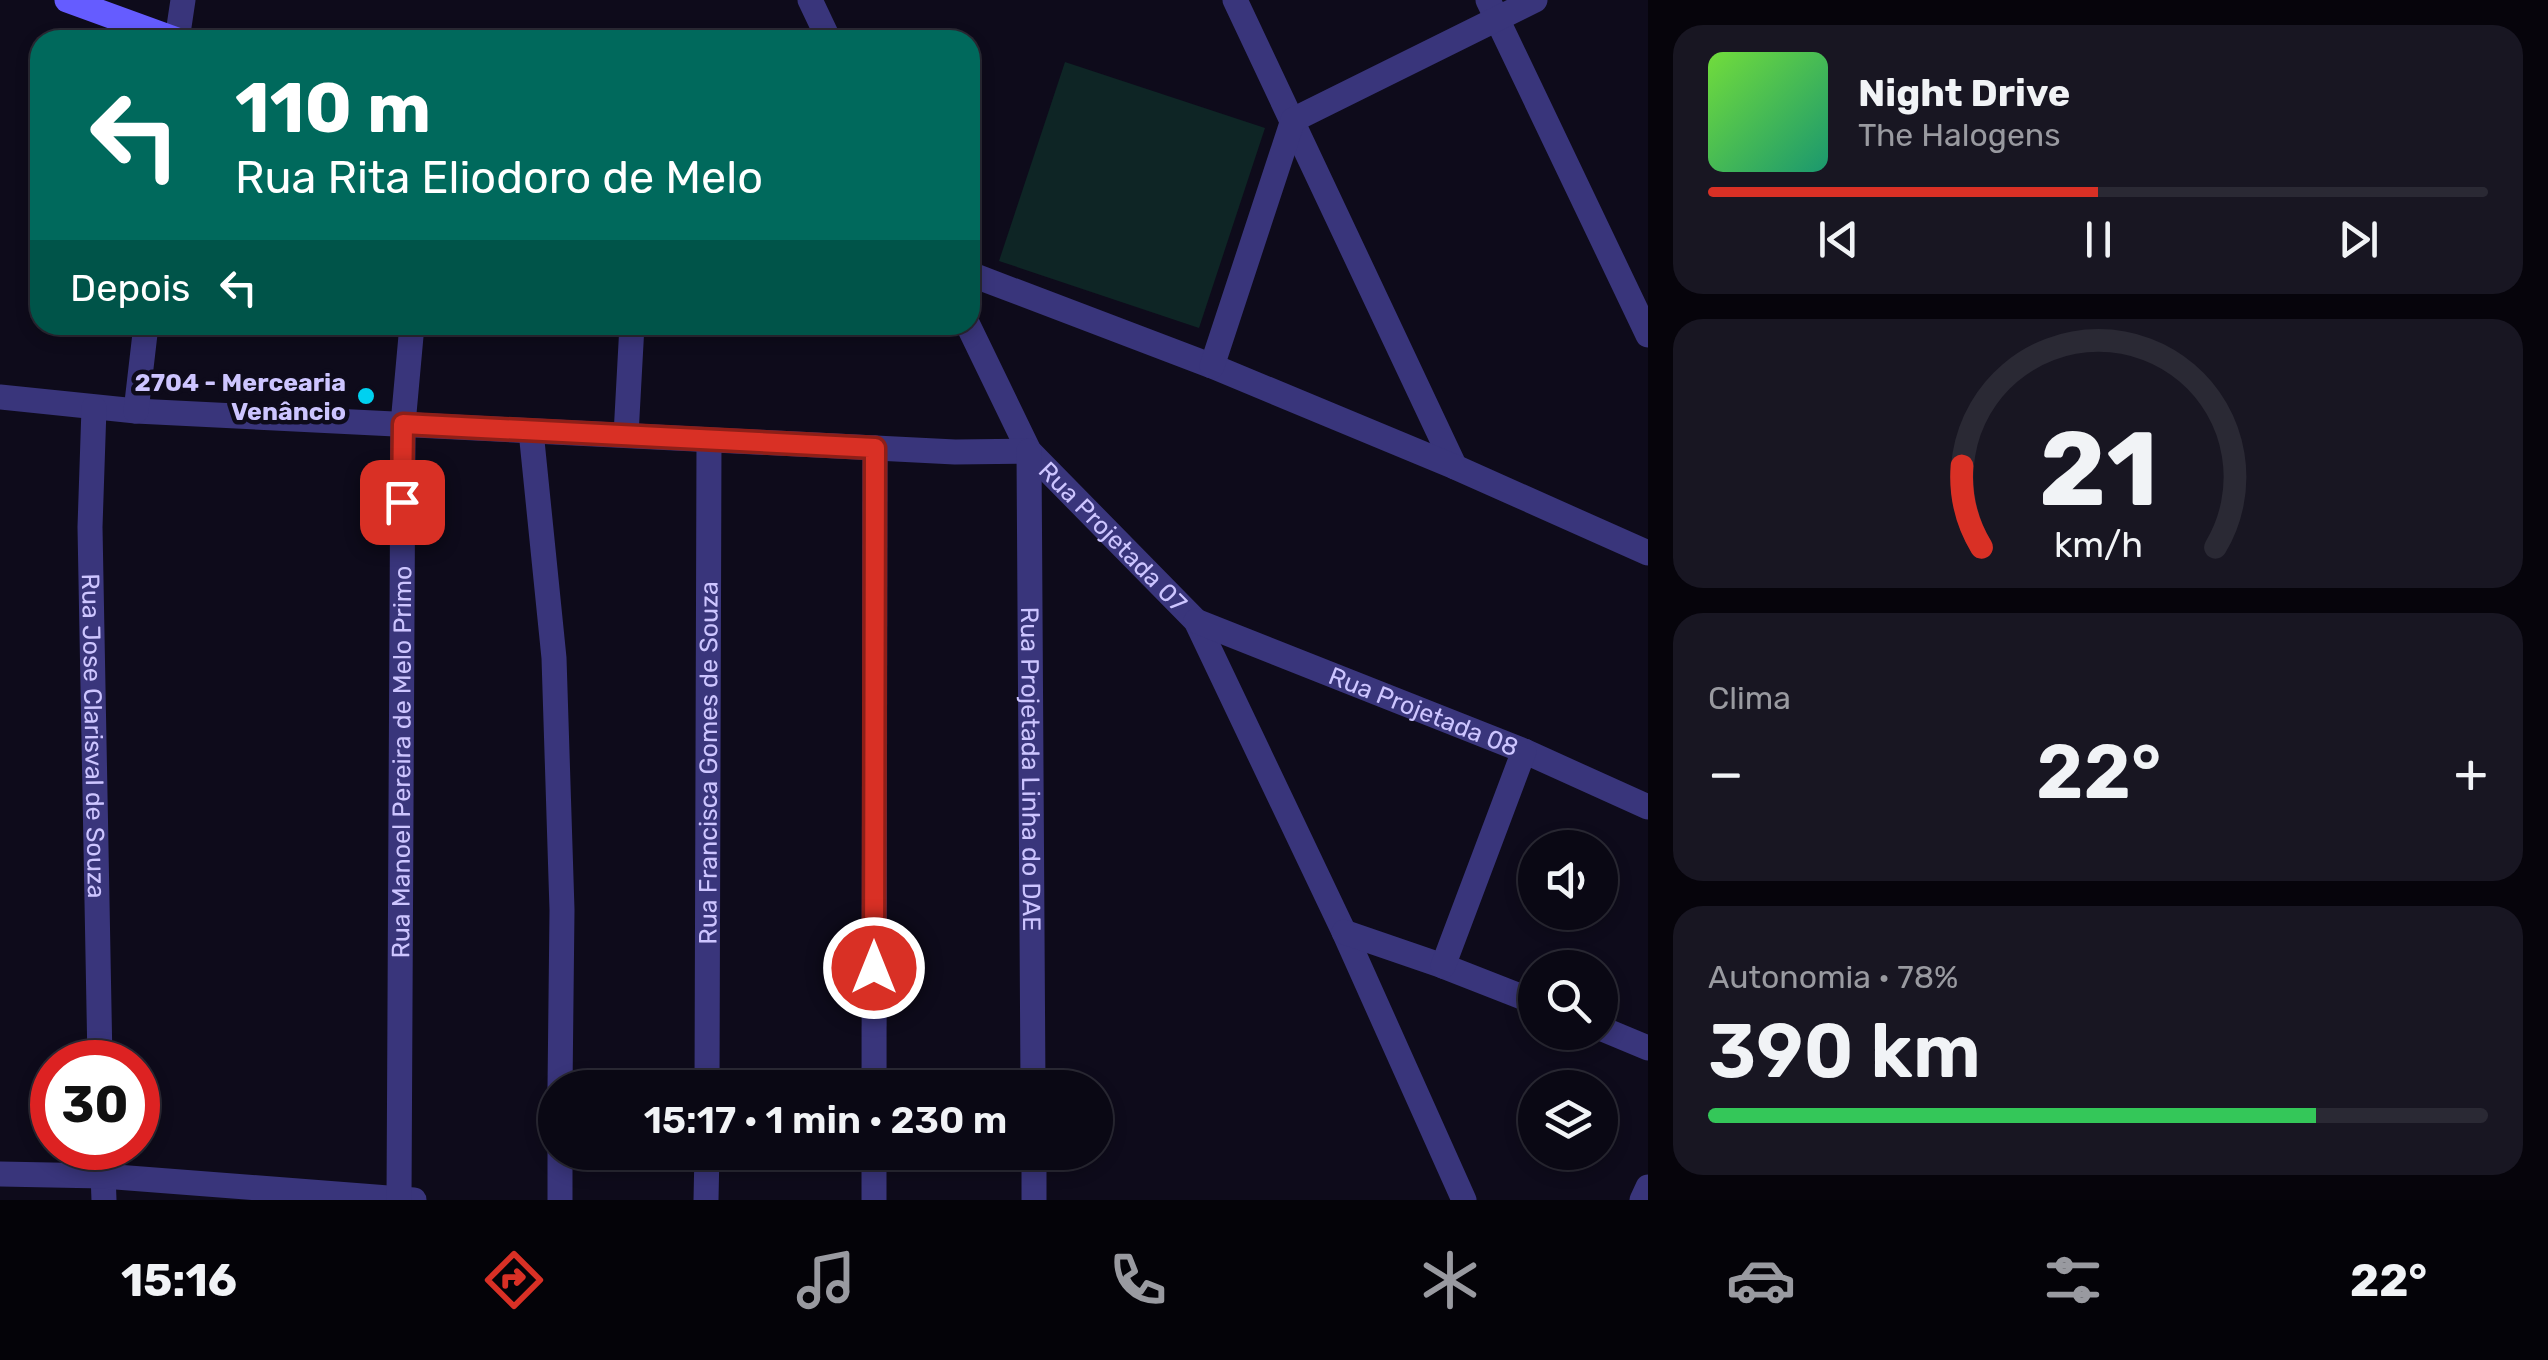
<!DOCTYPE html>
<html lang="pt">
<head>
<meta charset="utf-8">
<style>
	body { margin:0; font-family:Rubik,sans-serif; background:#181622; color:#f1f3f6; height:100vh; display:flex; flex-direction:column; font-size:38px; white-space:nowrap }
	* { box-sizing:border-box; margin:0 }
	p { font-size:32px; color:#999aa0 }
	.icon { flex:none; width:55px; height:55px; fill:none; stroke:currentColor; stroke-width:2; stroke-linecap:round; stroke-linejoin:round }
	.map { position:relative; flex:1; overflow:hidden }
	.sheet { display:flex; flex-direction:column; gap:25px; padding:25px; background:#06040b; width:900px }
	.sheet>* { flex:none }
	.top-card { position:absolute; left:30px; top:30px; width:950px; height:305px; border-radius:30px; box-shadow:0 5px 15px #0003,0 0 0 2px #2a2934; background:#00695c; color:#fff; overflow:hidden }
	.tools { position:absolute; left:1518px; top:830px; display:grid; gap:20px }
	.tools a { display:grid; place-items:center; width:100px; height:100px; border-radius:50%; background:#0a0814; box-shadow:0 5px 15px #0003,0 0 0 2px #2a2934; font-size:50px }
	.speed { position:absolute; left:30px; top:1040px; display:flex; gap:20px; font-size:50px; font-weight:700; text-align:center }
	.speed>* { display:grid; place-content:center; width:130px; height:130px; border-radius:50%; background:#0a0814; box-shadow:0 5px 15px #0003,0 0 0 2px #2a2934; line-height:1 }
	.speed .limit { border:15px solid #d22; background:#fff; color:#111 }
	.pin { position:absolute; display:grid; place-items:center; width:85px; height:85px; color:#fff; margin:-42px; border-radius:20px; box-shadow:0 5px 15px #0006 }
	.me { position:absolute; width:110px; margin:-55px; rotate:0deg; stroke-linejoin:round; filter:drop-shadow(0 0 8px #0008) }
	.turn { display:flex; align-items:center; gap:35px; height:210px; padding:0 40px; font-size:45px }
	.turn .icon { width:130px; height:130px; stroke-width:2.5 }
	.turn b { display:block; font-size:70px; line-height:85px }
	.then { display:flex; align-items:center; height:95px; padding:0 40px; background:#0003; gap:20px; font-size:38px }
	.big { font-size:75px; font-weight:600; line-height:1.1 }
	.sheet .widget { flex:1; display:flex; flex-direction:column; justify-content:center; gap:15px; min-width:0; padding:0 35px; border-radius:30px; background:#181622 }
	.sheet .dial { align-items:center; gap:0 }
	.dial svg { height:260px; overflow:visible; fill:none; stroke:#2a2934; stroke-width:7; stroke-linecap:round; text-anchor:middle }
	.dial text { fill:#f1f3f6; stroke:none }
	.song { display:flex; align-items:center; gap:30px }
	.cover { width:120px; height:120px; border-radius:15px; background:linear-gradient(135deg,hsl(100 70% 55%),hsl(160 70% 35%)) }
	.played { height:10px; border-radius:5px; background:linear-gradient(90deg,#d93025 50%,#2a2934 50%) }
	.keys { display:flex; justify-content:space-around; direction:ltr }
	.heat { display:flex; justify-content:space-between; align-items:center; font-size:55px; direction:ltr }
	.charge { height:15px; border-radius:8px; background:linear-gradient(90deg,#34c759 78%,#2a2934 0) }
	.trip { position:absolute; left:538px; top:1070px; width:575px; height:100px; border-radius:50px; background:#0a0814; box-shadow:0 5px 15px #0003,0 0 0 2px #2a2934; font-weight:600; line-height:100px; text-align:center }
	.tabs { display:flex; height:160px; justify-content:space-around; align-items:center; background:#040308; color:#999aa0 }
	.tabs .icon { width:70px; height:70px }
	.tabs .selected { color:#d93025 }
	.tabs b { font-size:45px; color:#f1f3f6 }
	main { display:flex; flex:1; min-height:0 }
	.map>svg:first-child { display:block }
	.green { fill:#0e2525 }
	.lines { fill:none; stroke-linecap:round; stroke-linejoin:round }
	.street { stroke:#39357b; stroke-width:25 }
	.secondary { stroke:#655cff; stroke-width:25 }
	.route-casing { stroke:#8d1f18; stroke-width:25 }
	.route { stroke:#d93025; stroke-width:18 }
	.poi-dot { fill:#00d1f0; stroke:#0e0b1b; stroke-width:4 }
	.labels { text-anchor:middle; dominant-baseline:central; stroke-width:9; stroke-linejoin:round; paint-order:stroke }
	.poi-label { font-size:25px; font-weight:bold; fill:#cdc5ff; stroke:#0e0b1b; text-anchor:end }
	.street-label { font-size:25px; fill:#cdc5ff; stroke:#0e0b1b }
</style>
</head>
<body>
<main>
<div class="map">
<svg width="1648" height="1200" viewBox="0 0 1648 1200">
	<rect width="100%" height="100%" fill="#0e0b1b"/>
	<path class="green" d="M 1065,62 L 1265,128 L 1199,328 L 999,261 Z"/>
	<g class="lines">
		<g class="street">
			<path d="M 810,0 L 829,40"/>
			<path d="M 1235,0 L 1455,467"/>
			<path d="M 1488,0 L 1648,335"/>
			<path d="M 177,40 L 183,0"/>
			<path d="M 970,274 L 1212,366 L 1455,467 L 1648,553"/>
			<path id="s1" d="M 968,325 L 1029,451 L 1196,621 L 1344,932 L 1464,1200"/>
			<path d="M 1212,366 L 1293,120 L 1535,0"/>
			<path d="M 0,397 L 136,411 L 955,452 L 1029,451"/>
			<path id="s2" d="M 94,408 L 90,527 L 100,1062"/>
			<path d="M 136,411 L 146,325"/>
			<path d="M 531,431 L 554,658 L 562,910 L 560,1088"/>
			<path d="M 626,435 L 632,325"/>
			<path id="s3" d="M 1029,451 L 1033,1088"/>
			<path id="s4" d="M 1196,621 L 1524,751 L 1648,807"/>
			<path d="M 1344,932 L 1443,966 L 1535,1002"/>
			<path d="M 1443,966 L 1524,751"/>
			<path d="M 1600,1028 L 1648,1048"/>
			<path id="s5" d="M 707,1088 L 709,440"/>
			<path d="M 874,1088 L 875,448"/>
			<path d="M 102,1148 L 104,1200"/>
			<path d="M 1034,1152 L 1034,1200"/>
			<path d="M 0,1174 L 103,1176 L 414,1200"/>
			<path id="s6" d="M 399,1200 L 403,424 L 412,325"/>
			<path d="M 560,1200 L 560,1152"/>
			<path d="M 706,1200 L 707,1152"/>
			<path d="M 874,1200 L 874,1152"/>
			<path d="M 1642,1200 L 1648,1187"/>
		</g>
		<path class="secondary" d="M 67,0 L 177,40"/>
	</g>
	<g class="lines">
		<defs>
			<path id="route" d="M 402,502 L 403,424 L 875,448 L 874,968"/>
		</defs>
		<use href="#route" class="route-casing"/>
		<use href="#route" class="route"/>
	</g>
	<circle class="poi-dot" cx="366" cy="396" r="10"/>
	<g class="labels">
		<g class="poi-label">
			<text x="346" y="382">2704 - Mercearia<tspan x="346" dy="29">Venâncio</tspan></text>
		</g>
		<g class="street-label">
			<text stroke="none"><textPath href="#s1" startOffset="260">Rua Projetada 07</textPath></text>
			<text stroke="none"><textPath href="#s4" startOffset="245">Rua Projetada 08</textPath></text>
			<text stroke="none"><textPath href="#s2" startOffset="328">Rua Jose Clarisval de Souza</textPath></text>
			<text stroke="none"><textPath href="#s6" startOffset="438">Rua Manoel Pereira de Melo Primo</textPath></text>
			<text stroke="none"><textPath href="#s5" startOffset="325">Rua Francisca Gomes de Souza</textPath></text>
			<text stroke="none"><textPath href="#s3" startOffset="318">Rua Projetada Linha do DAE</textPath></text>
		</g>
	</g>
</svg>
<div class="tools">
<a><svg class="icon" aria-label="sound" viewBox="0 0 24 24"><path d="M4 9h4l5-4v14l-5-4H4zM17 9q2 3 0 6"/></svg></a>
<a><svg class="icon" aria-label="search" viewBox="0 0 24 24"><circle cx="10" cy="10" r="6"/><path d="M15 15l6 6"/></svg></a>
<a><svg class="icon" aria-label="layers" viewBox="0 0 24 24"><path d="M12 4l9 5-9 5-9-5zM3 14l9 5 9-5"/></svg></a>
</div>
<div class="speed"><div class="limit">30</div></div>
<div class="pin" style="left:402px;top:502px;background:#d93025"><svg class="icon" aria-label="arrive" viewBox="0 0 24 24"><path d="M6 21V4h12l-3 4 3 4H6"/></svg></div>
<svg class="me" style="left:874px;top:968px" viewBox="-20 -20 40 40"><circle r="17" fill="#d93025" stroke="#fff" stroke-width="3"/><path d="M0-11L8 9 0 5-8 9z" fill="#fff"/></svg>
<div class="trip">15:17 · 1 min · 230 m</div>
<div class="top-card">
<div class="turn"><svg class="icon" aria-label="left" viewBox="0 0 24 24"><path d="M17 20v-9H6M10 6l-5 5 5 5"/></svg><div><b>110 m</b>Rua Rita Eliodoro de Melo</div></div>
<div class="then">Depois<svg class="icon" aria-label="left" viewBox="0 0 24 24"><path d="M17 20v-9H6M10 6l-5 5 5 5"/></svg></div>
</div>
</div>
<section class="sheet">
<div class="widget">
<div class="song"><i class="cover"></i><div><b>Night Drive</b><p>The Halogens</p></div></div>
<div class="played"></div>
<div class="keys"><svg class="icon" aria-label="previous" viewBox="0 0 24 24"><path d="M18 5L8 12l10 7zM5 5v14"/></svg><svg class="icon" aria-label="pause" viewBox="0 0 24 24"><path d="M8 5v14M16 5v14"/></svg><svg class="icon" aria-label="next" viewBox="0 0 24 24"><path d="M6 5l10 7-10 7zM19 5v14"/></svg></div>
</div>
<div class="widget dial"><svg viewBox="0 0 100 80">
<path d="M14 69A42 42 0 1 1 86 69"/>
<path d="M14 69A42 42 0 0 1 8 44" stroke="#d93025"/>
<text x="50" y="56" font-size="32" font-weight="700">21</text>
<text x="50" y="72" font-size="11">km/h</text>
</svg></div>
<div class="widget"><p>Clima</p>
<div class="heat"><a>−</a><b class="big">22°</b><a>+</a></div>
</div>
<div class="widget"><p>Autonomia · 78%</p><b class="big">390 km</b><div class="charge"></div></div>
</section>
</main>
<nav class="tabs">
<b>15:16</b>
<svg class="icon selected" aria-label="directions" viewBox="0 0 24 24"><path d="M12 3l9 9-9 9-9-9zM9 14v-3h6M13 9l2 2-2 2"/></svg>
<svg class="icon" aria-label="music" viewBox="0 0 24 24"><path d="M9 18V5l10-2v13"/><circle cx="6" cy="18" r="3"/><circle cx="16" cy="16" r="3"/></svg>
<svg class="icon" aria-label="phone" viewBox="0 0 24 24"><path d="M5 4h4l2 5-3 2q2 4 5 5l2-3 5 2v4C11 20 4 13 5 4z"/></svg>
<svg class="icon" aria-label="climate" viewBox="0 0 24 24"><path d="M12 3v18M4 7l16 10M4 17L20 7"/></svg>
<svg class="icon" aria-label="car" viewBox="0 0 24 24"><path d="M5 17H2v-5l4-1 3-4h7l3 4 3 1v5h-3M9 17h6M6 11h13"/><circle cx="7" cy="17" r="2"/><circle cx="17" cy="17" r="2"/></svg>
<svg class="icon" aria-label="filters" viewBox="0 0 24 24"><path d="M4 7h16M4 17h16"/><circle cx="9" cy="7" r="2"/><circle cx="15" cy="17" r="2"/></svg>
<b>22°</b>
</nav>
</body>
</html>
